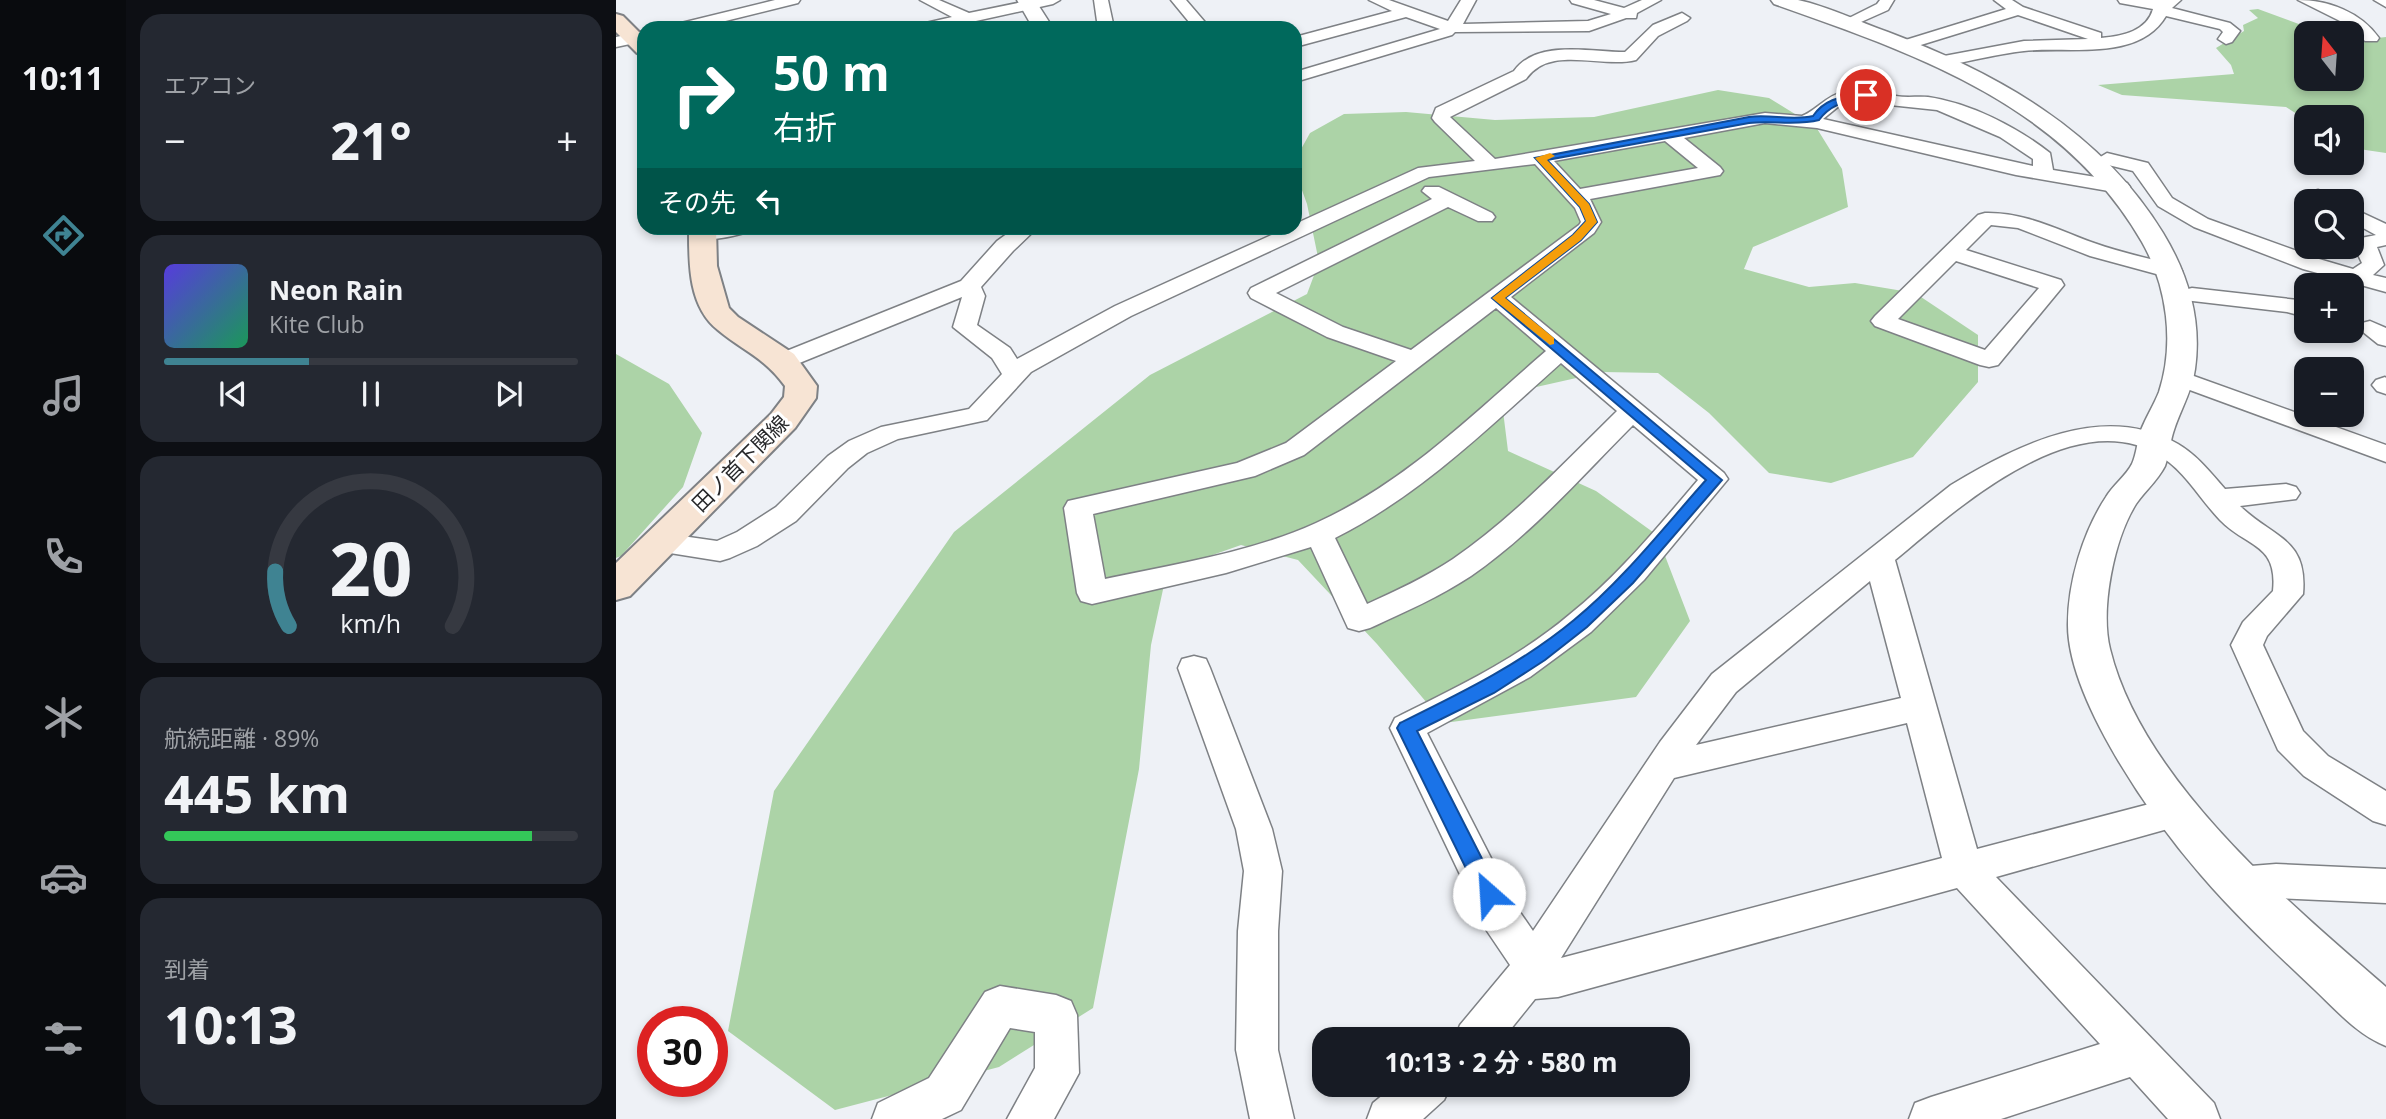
<!DOCTYPE html>
<html lang="ja">
<head>
<meta charset="utf-8">
<style>
	body { margin:0; font-family:"Open Sans","Noto Sans JP",sans-serif; background:#242831; color:#f1f3f6; height:100vh; display:flex; flex-direction:column; font-size:26px; white-space:nowrap }
	* { box-sizing:border-box; margin:0 }
	p { font-size:23px; color:#9ea1a6 }
	.icon { flex:none; width:38px; height:38px; fill:none; stroke:currentColor; stroke-width:2; stroke-linecap:round; stroke-linejoin:round }
	.map { position:relative; flex:1; overflow:hidden }
	.panel { display:flex; flex-direction:column; gap:14px; padding:14px; background:#0d0f14; width:490px }
	.panel>* { flex:none }
	.guide { position:absolute; left:21px; top:21px; width:665px; height:214px; border-radius:21px; box-shadow:0 4px 10px #0003; background:#00695c; color:#fff; overflow:hidden }
	.needle { width:46px; rotate:343deg }
	.tools { position:absolute; left:1678px; top:21px; display:grid; gap:14px }
	.tools a { display:grid; place-items:center; width:70px; height:70px; border-radius:14px; background:#171b24; box-shadow:0 4px 10px #0003; font-size:35px }
	.speed { position:absolute; left:21px; top:1006px; display:flex; gap:14px; font-size:35px; font-weight:700; text-align:center }
	.speed>* { display:grid; place-content:center; width:91px; height:91px; border-radius:50%; background:#171b24; box-shadow:0 4px 10px #0003; line-height:1 }
	.speed .limit { border:10px solid #d22; background:#fff; color:#111 }
	.pin { position:absolute; display:grid; place-items:center; width:60px; height:60px; color:#fff; margin:-30px; border:4px solid #fff; border-radius:50%; box-shadow:0 2px 7px #0007 }
	.me { position:absolute; width:77px; margin:-38px; rotate:334deg; stroke-linejoin:round; filter:drop-shadow(0 0 5px #0008) }
	.turn { display:flex; align-items:center; gap:24px; height:147px; padding:0 21px; font-size:32px }
	.turn .icon { width:91px; height:91px; stroke-width:2.5 }
	.turn b { display:block; font-size:49px; line-height:60px }
	.then { display:flex; align-items:center; height:66px; padding:0 21px; background:#0003; gap:14px; font-size:26px }
	.big { font-size:52px; font-weight:700; line-height:1.1 }
	.panel .tile { flex:1; display:flex; flex-direction:column; justify-content:center; gap:10px; min-width:0; padding:0 24px; border-radius:21px; background:#242831 }
	.panel .dial { align-items:center; gap:0 }
	.dial svg { height:182px; overflow:visible; fill:none; stroke:#363941; stroke-width:7; stroke-linecap:round; text-anchor:middle }
	.dial text { fill:#f1f3f6; stroke:none }
	.song { display:flex; align-items:center; gap:21px }
	.cover { width:84px; height:84px; border-radius:10px; background:linear-gradient(135deg,hsl(250 70% 55%),hsl(150 70% 35%)) }
	.played { height:7px; border-radius:4px; background:linear-gradient(90deg,#3f8392 35%,#363941 35%) }
	.keys { display:flex; justify-content:space-around; direction:ltr }
	.heat { display:flex; justify-content:space-between; align-items:center; font-size:38px; direction:ltr }
	.charge { height:10px; border-radius:5px; background:linear-gradient(90deg,#34c759 89%,#363941 0) }
	.trip { position:absolute; left:696px; top:1027px; width:378px; height:70px; border-radius:21px; background:#171b24; box-shadow:0 4px 10px #0003; font-weight:700; line-height:70px; text-align:center }
	main { display:flex; flex:1; min-height:0 }
	.tab-bar { display:flex; flex-direction:column; width:126px; justify-content:space-around; align-items:center; background:#090b0e; color:#9ea1a6 }
	.tab-bar .icon { width:49px; height:49px }
	.tab-bar .on { color:#3f8392 }
	.tab-bar b { font-size:32px; color:#f1f3f6 }
	.map>svg:first-child { display:block }
	.green { fill:#acd3a7 }
	.lines { fill:none; stroke-linecap:round; stroke-linejoin:round }
	.minor-casing { stroke:#7e8185; stroke-width:3 }
	.tertiary-casing { stroke:#7e8185; stroke-width:3 }
	.secondary-casing { stroke:#7e8185; stroke-width:4 }
	.minor { fill:#fff; fill-rule:evenodd }
	.tertiary { fill:#fff; fill-rule:evenodd }
	.secondary { fill:#f7e4d4; fill-rule:evenodd }
	.route { fill:#1a73e8; stroke:#114b97; stroke-width:2 }
	.slow { fill:#f59e0b }
	.labels { text-anchor:middle; dominant-baseline:central; stroke-width:6; stroke-linejoin:round; paint-order:stroke }
	.street-label { font-size:21px; fill:#27282a; stroke:#fff }
</style>
</head>
<body>
<main>
<nav class="tab-bar">
<b>10:11</b>
<svg class="icon on" aria-label="directions" viewBox="0 0 24 24"><path d="M12 3l9 9-9 9-9-9zM9 14v-3h6M13 9l2 2-2 2"/></svg>
<svg class="icon" aria-label="music" viewBox="0 0 24 24"><path d="M9 18V5l10-2v13"/><circle cx="6" cy="18" r="3"/><circle cx="16" cy="16" r="3"/></svg>
<svg class="icon" aria-label="phone" viewBox="0 0 24 24"><path d="M5 4h4l2 5-3 2q2 4 5 5l2-3 5 2v4C11 20 4 13 5 4z"/></svg>
<svg class="icon" aria-label="climate" viewBox="0 0 24 24"><path d="M12 3v18M4 7l16 10M4 17L20 7"/></svg>
<svg class="icon" aria-label="car" viewBox="0 0 24 24"><path d="M5 17H2v-5l4-1 3-4h7l3 4 3 1v5h-3M9 17h6M6 11h13"/><circle cx="7" cy="17" r="2"/><circle cx="17" cy="17" r="2"/></svg>
<svg class="icon" aria-label="filters" viewBox="0 0 24 24"><path d="M4 7h16M4 17h16"/><circle cx="9" cy="7" r="2"/><circle cx="15" cy="17" r="2"/></svg>
</nav>
<section class="panel">
<div class="tile"><p>エアコン</p>
<div class="heat"><a>−</a><b class="big">21°</b><a>+</a></div>
</div>
<div class="tile">
<div class="song"><i class="cover"></i><div><b>Neon Rain</b><p>Kite Club</p></div></div>
<div class="played"></div>
<div class="keys"><svg class="icon" aria-label="previous" viewBox="0 0 24 24"><path d="M18 5L8 12l10 7zM5 5v14"/></svg><svg class="icon" aria-label="pause" viewBox="0 0 24 24"><path d="M8 5v14M16 5v14"/></svg><svg class="icon" aria-label="next" viewBox="0 0 24 24"><path d="M6 5l10 7-10 7zM19 5v14"/></svg></div>
</div>
<div class="tile dial"><svg viewBox="0 0 100 80">
<path d="M14 69A42 42 0 1 1 86 69"/>
<path d="M14 69A42 42 0 0 1 8 45" stroke="#3f8392"/>
<text x="50" y="56" font-size="32" font-weight="700">20</text>
<text x="50" y="72" font-size="11">km/h</text>
</svg></div>
<div class="tile"><p>航続距離 · 89%</p><b class="big">445 km</b><div class="charge"></div></div>
<div class="tile"><p>到着</p><b class="big">10:13</b></div>
</section>
<div class="map">
<svg width="1770" height="1119" viewBox="0 0 1770 1119">
	<rect width="100%" height="100%" fill="#eef1f6"/>
	<path class="green" d="M 1642,9 L 1707,33 L 1690,33 L 1690,79 L 1736,79 L 1736,41 L 1770,37 L 1770,153 L 1736,148 L 1736,117 L 1690,117 L 1690,120 L 1670,107 L 1506,95 L 1482,85 L 1618,74 L 1615,65 L 1600,48 L 1628,31 L 1627,25 L 1642,18 L 1633,10 Z
		M 1102,90 L 1153,98 L 1200,127 L 1226,169 L 1232,207 L 1137,247 L 1128,269 L 1193,287 L 1239,283 L 1299,293 L 1362,335 L 1362,382 L 1297,457 L 1215,483 L 1153,473 L 1093,413 L 1042,373 L 987,372 L 885,395 L 892,451 L 980,491 L 1041,535 L 1074,621 L 1020,697 L 828,723 L 761,644 L 682,560 L 625,545 L 551,571 L 535,645 L 523,769 L 477,1008 L 383,1067 L 219,1110 L 112,1031 L 158,791 L 338,532 L 534,375 L 691,294 L 703,262 L 691,204 L 679,171 L 679,160 L 694,133 L 728,114 L 790,112 L 879,120 L 978,117 Z
		M 0,354 L 53,384 L 86,433 L 67,487 L 5,556 L 0,558 Z"/>
	<g class="lines">
		<defs>
			<path id="minor" d="M 159,0 L 184,0 L 182,3 L 81,28 L 54,28 L 57,25 Z
				M 304,0 L 323,0 L 353,13 L 416,0 L 444,0 L 437,4 L 328,28 L 298,28 L 301,25 L 336,17 Z
				M 478,0 L 492,0 L 498,28 L 482,28 Z
				M 555,0 L 570,0 L 594,28 L 578,28 Z
				M 753,0 L 773,0 L 832,21 L 845,0 L 860,0 L 847,24 L 972,21 L 995,14 L 956,3 L 954,0 L 978,0 L 1008,8 L 1026,0 L 1045,0 L 1021,13 L 1020,18 L 1010,18 L 973,31 L 839,32 L 836,35 L 679,82 L 679,72 L 824,29 L 790,17 L 679,47 L 679,37 L 776,11 Z
				M 1264,0 L 1278,0 L 1272,10 L 1236,26 L 1231,28 L 1223,23 L 1261,4 Z
				M 1378,0 L 1396,0 L 1407,7 L 1485,33 L 1485,38 C 1507,36 1531,31 1537,9 L 1504,3 L 1502,0 L 1565,0 L 1556,8 L 1614,23 L 1624,31 L 1616,42 L 1610,44 L 1602,39 L 1607,32 L 1604,29 L 1550,16 C 1523,62 1453,46 1408,51 C 1381,54 1355,61 1328,66 L 1320,61 L 1328,56 L 1408,41 L 1472,39 L 1402,15 L 1295,48 L 1289,50 L 1281,45 L 1283,42 L 1390,9 Z
				M 1682,0 C 1712,0 1745,12 1763,38 L 1761,41 L 1749,41 L 1730,24 Z
				M 1758,0 L 1770,0 L 1770,7 Z
				M 1066,13 L 1074,18 L 1071,21 L 1042,36 L 1020,60 C 985,69 934,44 910,79 L 834,117 L 879,159 L 1149,113 L 1186,116 C 1201,110 1210,96 1227,92 C 1245,88 1262,94 1280,96 C 1291,98 1302,96 1312,97 C 1354,103 1401,127 1434,153 L 1437,170 L 1504,181 L 1511,183 L 1514,187 L 1511,191 L 1504,193 L 1400,175 L 1201,128 L 1149,123 L 1068,138 L 1104,167 L 1107,171 L 1104,175 L 974,199 L 985,222 L 978,233 L 895,297 L 1108,473 L 1112,479 L 1028,580 L 975,632 L 914,677 L 811,733 L 899,905 L 917,931 L 1044,742 L 1096,674 L 1335,485 C 1402,445 1487,401 1562,444 C 1581,455 1595,473 1609,489 L 1670,484 L 1680,487 L 1684,493 L 1680,499 L 1624,506 C 1657,538 1692,538 1687,594 L 1651,636 L 1647,645 L 1687,731 L 1712,756 L 1770,791 L 1770,825 L 1757,821 L 1688,776 L 1662,750 L 1615,645 L 1627,622 L 1657,591 C 1662,543 1631,548 1604,520 C 1584,499 1570,473 1546,457 C 1460,400 1341,509 1279,560 L 1361,849 L 1560,797 L 1573,801 L 1578,812 L 1573,823 L 1380,877 L 1598,1103 L 1604,1119 L 1552,1119 L 1514,1077 L 1385,1119 L 1293,1119 L 1299,1103 L 1315,1097 L 1484,1044 L 1341,888 L 942,997 L 919,999 L 886,1040 L 838,1040 L 844,1025 L 894,965 L 871,931 L 774,728 L 779,718 C 839,688 901,659 953,615 C 1002,576 1042,527 1082,480 L 1017,425 C 965,477 916,534 855,576 C 823,597 789,612 754,628 L 743,631 L 732,628 L 695,547 L 610,573 L 476,604 L 465,601 L 461,593 L 448,508 L 452,501 L 621,463 L 670,443 L 780,361 L 711,337 L 635,298 L 632,293 L 635,288 L 816,199 L 806,191 L 809,187 L 823,187 L 876,213 L 879,217 L 876,221 L 862,221 L 832,207 L 660,293 L 727,327 L 795,350 L 963,225 L 965,222 L 959,208 L 919,164 L 813,177 L 515,316 L 415,372 L 371,420 L 282,439 L 251,453 L 232,468 L 180,521 L 141,546 L 114,558 L 104,561 L 35,550 L 30,543 L 35,536 L 45,533 L 101,541 L 121,532 L 160,507 L 212,456 L 233,441 L 265,427 L 353,409 L 386,374 L 376,358 L 337,327 L 346,297 L 176,366 L 167,368 L 158,366 L 155,361 L 158,356 L 345,281 L 381,241 L 399,228 L 421,228 L 397,251 L 365,287 L 369,296 L 361,325 L 394,348 L 401,359 L 499,306 L 671,228 L 679,228 L 679,224 L 802,168 L 859,161 L 819,122 L 816,118 L 820,108 L 898,71 C 921,39 974,52 1009,52 L 1037,25 ZM 1236,101 L 1321,110 L 1384,137 L 1417,159 L 1417,166 L 1207,119 L 1223,106 ZM 1049,141 L 1082,168 L 964,189 L 938,161 ZM 880,308 L 930,351 C 858,413 789,483 700,523 C 634,553 559,564 489,579 L 477,514 L 639,476 L 688,455 ZM 945,363 L 1001,411 C 949,462 898,517 837,559 C 810,577 780,591 751,604 L 719,538 C 806,494 873,427 945,363 ZM 1254,581 L 1285,698 L 1080,745 L 1120,692 ZM 1291,723 L 1326,858 L 945,958 L 1058,778 Z
				M 28,31 L 28,41 L 0,47 L 0,37 Z
				M 1491,153 L 1532,163 L 1556,198 L 1592,219 L 1703,259 L 1737,269 L 1746,263 L 1737,244 L 1740,239 L 1760,235 L 1736,222 L 1736,208 L 1770,224 L 1770,245 L 1761,247 L 1768,265 L 1757,275 L 1770,278 L 1770,292 L 1687,269 L 1578,227 L 1542,206 L 1517,171 L 1484,163 L 1481,159 Z
				M 1702,190 L 1719,197 L 1722,201 L 1695,200 L 1692,196 L 1695,192 Z
				M 1369,213 C 1409,212 1442,230 1478,243 C 1506,253 1534,259 1563,266 L 1566,271 L 1563,276 L 1555,278 L 1474,256 L 1402,228 L 1375,225 L 1350,250 L 1445,280 L 1448,285 L 1382,365 L 1373,367 L 1364,365 L 1259,326 L 1255,321 L 1259,316 L 1362,215 ZM 1340,261 L 1423,288 L 1369,350 L 1282,319 Z
				M 88,228 L 135,228 L 132,232 C 117,236 95,242 80,238 L 76,234 L 80,230 Z
				M 1576,288 L 1682,300 L 1690,303 L 1690,317 L 1671,312 L 1568,300 L 1565,295 L 1568,290 Z
				M 1754,321 L 1770,328 L 1770,346 L 1762,344 L 1742,328 L 1746,323 Z
				M 1561,370 L 1770,445 L 1770,462 L 1552,382 L 1549,377 L 1552,372 Z
				M 1769,377 L 1770,378 L 1770,394 L 1761,391 L 1756,385 L 1760,380 Z
				M 578,656 L 590,659 L 594,668 L 656,829 L 666,871 L 662,931 L 662,1050 L 678,1119 L 634,1119 L 620,1050 L 622,931 L 628,871 L 620,829 L 562,668 L 566,659 Z
				M 1660,864 L 1770,869 L 1770,903 L 1660,898 L 1622,901 L 1608,896 L 1603,884 L 1608,872 L 1622,867 Z
				M 384,986 L 440,995 L 455,1001 L 461,1015 L 463,1073 L 438,1119 L 391,1119 L 419,1068 L 419,1032 L 394,1028 L 345,1110 L 326,1119 L 256,1119 L 262,1103 L 313,1078 L 369,992 Z
				M 779,1085 L 835,1085 L 828,1100 L 807,1119 L 751,1119 L 757,1103 Z"/>
			<path id="tertiary" d="M 401,0 L 419,0 L 437,28 L 417,28 Z
				M 1155,0 C 1164,0 1174,0 1182,0 C 1212,6 1243,22 1272,32 C 1381,73 1485,131 1547,233 C 1572,274 1586,319 1579,369 C 1576,392 1564,410 1557,433 C 1554,443 1553,455 1549,466 C 1542,480 1529,491 1520,504 C 1498,539 1484,609 1494,649 C 1526,780 1672,902 1770,987 L 1770,1046 C 1742,1035 1721,1011 1699,990 C 1660,953 1620,916 1585,875 C 1537,820 1451,699 1452,624 C 1452,582 1467,532 1490,497 C 1497,485 1510,476 1516,464 C 1521,453 1521,441 1525,430 C 1530,417 1538,405 1543,392 C 1559,343 1551,286 1526,242 C 1447,104 1300,54 1158,4 Z"/>
			<path id="secondary" d="M 0,14 L 7,16 L 28,37 L 28,55 L 21,53 L 0,32 Z
				M 73,228 L 100,228 L 101,266 L 113,308 L 122,317 L 178,354 L 201,386 L 200,398 L 179,428 L 14,596 L 0,600 L 0,563 L 155,414 L 168,397 L 169,386 C 148,357 127,351 102,330 C 72,306 73,263 73,228 Z"/>
		</defs>
		<use href="#minor" class="minor-casing"/>
		<use href="#tertiary" class="tertiary-casing"/>
		<use href="#secondary" class="secondary-casing"/>
		<use href="#minor" class="minor"/>
		<use href="#tertiary" class="tertiary"/>
		<use href="#secondary" class="secondary"/>
	</g>
	<path class="route" d="M 1250,93 L 1253,93 L 1253,97 C 1232,102 1216,102 1203,120 C 1180,126 1156,120 1133,123 L 931,160 L 973,204 L 981,222 L 965,240 L 889,298 L 1106,480 L 1017,583 L 971,627 L 929,660 L 878,693 L 801,731 L 884,894 L 881,901 L 873,903 L 866,901 L 781,728 L 784,723 C 845,693 905,664 958,620 C 1007,580 1048,527 1090,480 L 876,298 L 957,235 L 970,221 L 964,207 L 919,158 L 1133,117 C 1154,114 1176,121 1197,116 C 1210,97 1228,97 1250,93 Z"/>
	<path class="slow" d="M 934,153 L 939,156 L 931,160 L 973,204 L 981,222 L 965,240 L 889,298 L 938,338 L 938,344 L 934,345 L 876,298 L 957,235 L 970,221 L 964,207 L 919,158 Z"/>
	<g class="labels">
		<g class="street-label">
			<text transform="translate(124 463) rotate(-45)">田ノ首下関線</text>
		</g>
	</g>
</svg>
<div class="tools">
<a><svg class="needle" viewBox="-14 -14 28 28"><path d="M0-13l5 13h-10z" fill="#e53935"/><path d="M0 13l5-13h-10z" fill="#9ea1a6"/></svg></a>
<a><svg class="icon" aria-label="sound" viewBox="0 0 24 24"><path d="M4 9h4l5-4v14l-5-4H4zM17 9q2 3 0 6"/></svg></a>
<a><svg class="icon" aria-label="search" viewBox="0 0 24 24"><circle cx="10" cy="10" r="6"/><path d="M15 15l6 6"/></svg></a>
<a>+</a>
<a>−</a>
</div>
<div class="speed"><div class="limit">30</div></div>
<div class="pin" style="left:1250px;top:95px;background:#d93025"><svg class="icon" aria-label="arrive" viewBox="0 0 24 24"><path d="M6 21V4h12l-3 4 3 4H6"/></svg></div>
<svg class="me" style="left:873px;top:894px" viewBox="-20 -20 40 40"><circle r="19" fill="#fff"/><path d="M0-13L10 11 0 6-10 11z" fill="#1a73e8"/></svg>
<div class="trip">10:13 · 2 分 · 580 m</div>
<div class="guide">
<div class="turn"><svg class="icon" aria-label="right" viewBox="0 0 24 24"><path d="M7 20v-9h11M14 6l5 5-5 5"/></svg><div><b>50 m</b>右折</div></div>
<div class="then">その先<svg class="icon" aria-label="left" viewBox="0 0 24 24"><path d="M17 20v-9H6M10 6l-5 5 5 5"/></svg></div>
</div>
</div>
</main>
</body>
</html>
